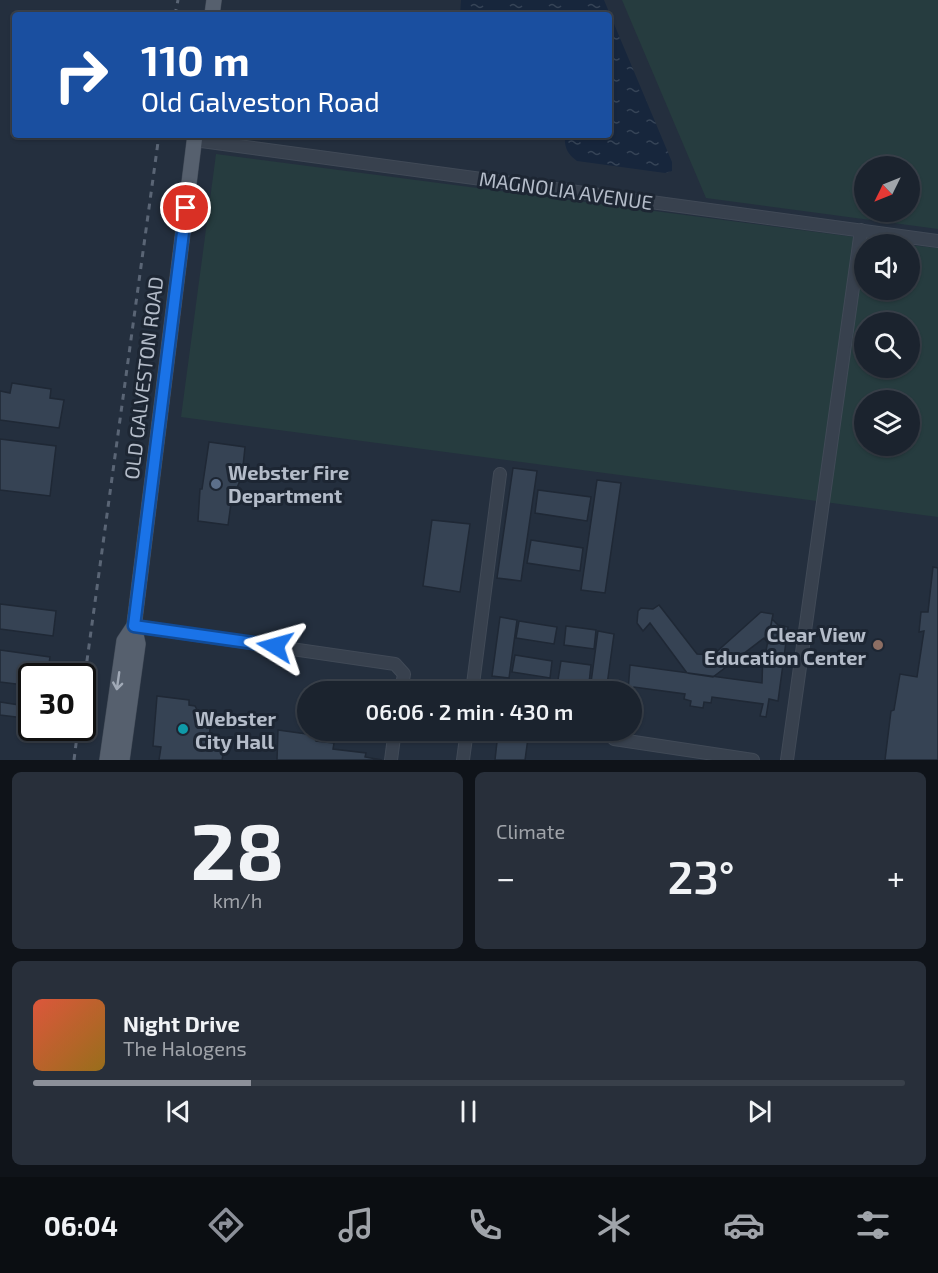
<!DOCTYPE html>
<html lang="en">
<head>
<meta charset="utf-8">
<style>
	body { margin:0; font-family:"Exo 2",sans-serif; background:#282f3a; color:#f1f3f6; height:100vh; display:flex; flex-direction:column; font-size:22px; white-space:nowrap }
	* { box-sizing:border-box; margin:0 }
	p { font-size:20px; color:#a0a4aa }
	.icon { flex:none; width:33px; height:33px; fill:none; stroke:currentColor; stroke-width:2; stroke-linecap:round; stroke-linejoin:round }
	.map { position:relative; height:760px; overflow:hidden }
	.panel { display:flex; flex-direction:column; gap:12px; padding:12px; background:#0f1319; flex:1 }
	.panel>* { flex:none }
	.hud { position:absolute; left:12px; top:12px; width:600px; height:126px; border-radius:6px; box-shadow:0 2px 4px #0004,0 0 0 2px #39404a; background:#1a4fa0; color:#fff; overflow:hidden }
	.needle { width:39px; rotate:227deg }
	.buttons { position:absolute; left:854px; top:156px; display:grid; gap:12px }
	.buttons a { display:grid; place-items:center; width:66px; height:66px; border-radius:50%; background:#1b232e; box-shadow:0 2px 4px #0004,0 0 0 2px #39404a; font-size:30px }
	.speed { position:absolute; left:18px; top:663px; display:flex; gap:12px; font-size:30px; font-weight:700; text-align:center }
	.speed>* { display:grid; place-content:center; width:78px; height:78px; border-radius:50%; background:#1b232e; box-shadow:0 2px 4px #0004,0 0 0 2px #39404a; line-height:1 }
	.speed .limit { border:3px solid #111; border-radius:9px; background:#fff; color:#111 }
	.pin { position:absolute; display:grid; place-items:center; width:51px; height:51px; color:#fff; margin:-26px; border:3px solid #fff; border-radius:50%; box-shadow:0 2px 6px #0007 }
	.me { position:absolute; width:66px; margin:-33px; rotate:278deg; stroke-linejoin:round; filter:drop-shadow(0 0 4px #0008) }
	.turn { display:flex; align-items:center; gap:21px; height:126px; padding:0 30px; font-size:27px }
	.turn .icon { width:78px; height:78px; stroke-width:2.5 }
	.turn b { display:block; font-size:42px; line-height:51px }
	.big { font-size:45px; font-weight:600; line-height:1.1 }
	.panel .card { flex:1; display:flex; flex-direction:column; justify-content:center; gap:9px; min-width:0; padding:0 21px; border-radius:9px; background:#282f3a }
	.panel .dial { align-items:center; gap:0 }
	.dial b { font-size:78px; line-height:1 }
	.song { display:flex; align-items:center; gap:18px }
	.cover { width:72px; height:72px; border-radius:9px; background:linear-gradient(135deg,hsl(10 70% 55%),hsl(40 70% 35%)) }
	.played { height:6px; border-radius:3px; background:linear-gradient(90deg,#8c9099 25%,#39404a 25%) }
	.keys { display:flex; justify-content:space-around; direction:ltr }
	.heat { display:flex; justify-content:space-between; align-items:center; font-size:33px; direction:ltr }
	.panel .tiles { flex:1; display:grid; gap:12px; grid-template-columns:1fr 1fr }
	.card:last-child { grid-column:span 2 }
	.trip { position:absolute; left:297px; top:681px; width:345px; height:60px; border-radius:30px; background:#1b232e; box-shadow:0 2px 4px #0004,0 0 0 2px #39404a; font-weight:600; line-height:60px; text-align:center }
	.tab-bar { display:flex; height:96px; justify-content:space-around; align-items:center; background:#0b0e12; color:#a0a4aa }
	.tab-bar .icon { width:42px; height:42px }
	.tab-bar .active { color:#8c9099 }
	.tab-bar b { font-size:27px; color:#f1f3f6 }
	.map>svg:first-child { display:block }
	.green { fill:#263c3f; fill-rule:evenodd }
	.water { fill:url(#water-ripples) }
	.building { fill:#364354; stroke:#1f2835; stroke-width:1.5 }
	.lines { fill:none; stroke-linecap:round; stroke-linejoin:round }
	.minor-casing { stroke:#414a57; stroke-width:14 }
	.major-casing { stroke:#414a57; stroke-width:16 }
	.minor { stroke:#38414e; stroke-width:12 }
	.major { stroke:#56606e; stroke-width:15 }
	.rail { stroke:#5a6575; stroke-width:3; stroke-dasharray:6 6; stroke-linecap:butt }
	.oneway { stroke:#a1aab7 }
	.route-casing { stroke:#114b97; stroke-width:15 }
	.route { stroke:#1a73e8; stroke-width:10 }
	.service-dot { fill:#5c6f8a; stroke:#1d2633; stroke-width:2 }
	.education-dot { fill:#8d6e63; stroke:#1d2633; stroke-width:2 }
	.culture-dot { fill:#0f9aa8; stroke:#1d2633; stroke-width:2 }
	.labels { text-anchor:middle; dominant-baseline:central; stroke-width:6; stroke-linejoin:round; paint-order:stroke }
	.street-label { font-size:20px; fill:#b4bcc9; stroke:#1d2633 }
	.poi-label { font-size:20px; font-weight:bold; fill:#b4bcc9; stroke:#1d2633; text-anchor:start }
</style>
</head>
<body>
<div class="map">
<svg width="938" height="760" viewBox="0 0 938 760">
	<defs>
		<pattern id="water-ripples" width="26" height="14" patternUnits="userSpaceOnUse" patternTransform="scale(1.5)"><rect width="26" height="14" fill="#17263c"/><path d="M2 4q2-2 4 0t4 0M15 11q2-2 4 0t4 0" fill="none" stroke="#364457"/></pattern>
	</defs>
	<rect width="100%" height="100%" fill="#242f3e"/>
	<path class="green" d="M 622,0 L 938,0 L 938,229 L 706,198 ZM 864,166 L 909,166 L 909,212 L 864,212 Z
		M 216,154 L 909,244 L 864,244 L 864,290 L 909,290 L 909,245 L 938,248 L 938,517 L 181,417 ZM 864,322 L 909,322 L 909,368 L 864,368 ZM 864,400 L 909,400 L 909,446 L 864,446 Z"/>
	<path class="water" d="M 461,0 L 604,0 L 672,162 L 672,171 L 665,173 L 577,161 C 567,154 564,147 565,135 L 609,135 L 609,15 L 460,15 Z"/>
	<path class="building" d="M 12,383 L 51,389 L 50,398 L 64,400 L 59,428 L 0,420 L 0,391 L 10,393 Z
		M 0,439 L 56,446 L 50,496 L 0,490 Z
		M 209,442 L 245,447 L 242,476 L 236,490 L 233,489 L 228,525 L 198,521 L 200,489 L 202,489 Z
		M 513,468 L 537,471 L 521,581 L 497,578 Z
		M 597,480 L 621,483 L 605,593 L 581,590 Z
		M 538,490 L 591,497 L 587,521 L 535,513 Z
		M 432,520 L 470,524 L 460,592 L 423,586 Z
		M 531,540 L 583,548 L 580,571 L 527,563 Z
		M 933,567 L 938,568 L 938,760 L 885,760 L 891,711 L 894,710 L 900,674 L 917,677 L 924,631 L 919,632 L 921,612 L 928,612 Z
		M 0,604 L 56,611 L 53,636 L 0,629 Z
		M 659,605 L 697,654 L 713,655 L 761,612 L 773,614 L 768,643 L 764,638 L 713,677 L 687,673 L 650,623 L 643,631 L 637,623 L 638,611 L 641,608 L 653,609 Z
		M 500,617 L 517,620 L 509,678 L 492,676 Z
		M 772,619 L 778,625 L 788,627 L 778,701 L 769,699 L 766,717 L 760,716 L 763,704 L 712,697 L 711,703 L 704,702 L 703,708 L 690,706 L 691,701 L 684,699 L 685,694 L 634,687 L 632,699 L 632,692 L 628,692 L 630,665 L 762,683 L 763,651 L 766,651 Z
		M 519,621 L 557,627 L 554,644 L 516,638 Z
		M 566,626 L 596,630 L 594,649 L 564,645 Z
		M 598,631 L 614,634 L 606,692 L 590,690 Z
		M 0,650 L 50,657 L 47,676 L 32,676 L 32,686 L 0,682 Z
		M 515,655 L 552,661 L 550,678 L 512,672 Z
		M 561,661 L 591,665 L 589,683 L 558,680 Z
		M 490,685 L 509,688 L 508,692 L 489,692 Z
		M 157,696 L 189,700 L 189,705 L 195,706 L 197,710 L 196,719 L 211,721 L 209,737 L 217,738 L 216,746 L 224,750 L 222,760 L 159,760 L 161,747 L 153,746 Z
		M 0,702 L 32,707 L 32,719 L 0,715 Z
		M 278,730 L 314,735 L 316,741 L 334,743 L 333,749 L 366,753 L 365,757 L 382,760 L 277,760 Z
		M 584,730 L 602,730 L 601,740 L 583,737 Z
		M 498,733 L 528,738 L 525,760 L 495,760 Z"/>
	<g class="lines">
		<defs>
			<path id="minor" d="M 194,140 L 938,241
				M 134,626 L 395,664 L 404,674 L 401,692
				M 472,692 L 500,474
				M 614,739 L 753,760
				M 391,760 L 395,730
				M 463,760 L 467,730
				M 787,760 L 861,230"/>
			<path id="major" d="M 212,15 L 214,0
				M 107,760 L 124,641 L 134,626
				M 122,760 L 138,644 L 134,626 L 195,135"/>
		</defs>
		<use href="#minor" class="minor-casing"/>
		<use href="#major" class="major-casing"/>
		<use href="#minor" class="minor"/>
		<use href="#major" class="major"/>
		<path class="rail" d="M 175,15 L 178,0
			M 82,697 L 159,135
			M 74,760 L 78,728"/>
	</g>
	<defs><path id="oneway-shaft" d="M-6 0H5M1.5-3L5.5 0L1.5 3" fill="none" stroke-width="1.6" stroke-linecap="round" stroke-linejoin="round" transform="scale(1.5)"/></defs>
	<use class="oneway" href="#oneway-shaft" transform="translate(118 681) rotate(98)"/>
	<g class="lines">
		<defs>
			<path id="route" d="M 186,208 L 134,626 L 275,646"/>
		</defs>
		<use href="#route" class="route-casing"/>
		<use href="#route" class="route"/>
	</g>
	<circle class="service-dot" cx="216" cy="484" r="6"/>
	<circle class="education-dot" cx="878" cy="645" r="6"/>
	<circle class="culture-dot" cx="183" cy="729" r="6"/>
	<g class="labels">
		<g class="street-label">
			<text transform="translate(566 190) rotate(8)">MAGNOLIA AVENUE</text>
			<text transform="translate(143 378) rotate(-83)">OLD GALVESTON ROAD</text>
		</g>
		<g class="poi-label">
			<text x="228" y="472">Webster Fire<tspan x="228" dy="23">Department</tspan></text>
			<text x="866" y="634" text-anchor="end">Clear View<tspan x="866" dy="23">Education Center</tspan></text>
			<text x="195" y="718">Webster<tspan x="195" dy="23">City Hall</tspan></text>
		</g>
	</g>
</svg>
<div class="buttons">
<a><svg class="needle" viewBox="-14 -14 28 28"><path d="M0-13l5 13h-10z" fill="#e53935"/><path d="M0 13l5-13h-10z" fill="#a0a4aa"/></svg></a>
<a><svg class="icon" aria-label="sound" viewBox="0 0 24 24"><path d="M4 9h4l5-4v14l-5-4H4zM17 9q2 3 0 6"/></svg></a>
<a><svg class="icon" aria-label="search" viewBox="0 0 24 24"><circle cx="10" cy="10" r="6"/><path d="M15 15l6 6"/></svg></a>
<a><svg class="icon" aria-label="layers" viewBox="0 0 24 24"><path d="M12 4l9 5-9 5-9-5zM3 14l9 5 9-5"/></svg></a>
</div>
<div class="speed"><div class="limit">30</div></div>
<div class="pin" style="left:186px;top:208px;background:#d93025"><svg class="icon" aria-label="arrive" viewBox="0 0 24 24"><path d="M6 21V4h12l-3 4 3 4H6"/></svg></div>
<svg class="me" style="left:275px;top:646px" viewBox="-20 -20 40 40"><path d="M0-17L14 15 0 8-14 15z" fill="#1a73e8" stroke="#fff" stroke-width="4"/></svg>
<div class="trip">06:06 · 2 min · 430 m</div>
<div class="hud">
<div class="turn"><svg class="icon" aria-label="right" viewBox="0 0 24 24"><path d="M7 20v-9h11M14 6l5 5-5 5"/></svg><div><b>110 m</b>Old Galveston Road</div></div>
</div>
</div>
<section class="panel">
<div class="tiles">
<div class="card dial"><b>28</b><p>km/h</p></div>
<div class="card"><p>Climate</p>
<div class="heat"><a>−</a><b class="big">23°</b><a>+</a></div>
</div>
<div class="card">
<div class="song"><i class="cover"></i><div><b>Night Drive</b><p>The Halogens</p></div></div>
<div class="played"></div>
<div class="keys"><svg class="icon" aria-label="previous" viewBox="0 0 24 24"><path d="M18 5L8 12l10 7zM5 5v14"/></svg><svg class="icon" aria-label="pause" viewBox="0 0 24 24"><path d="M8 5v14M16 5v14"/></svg><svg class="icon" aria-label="next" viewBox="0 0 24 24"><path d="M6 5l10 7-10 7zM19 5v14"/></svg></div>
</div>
</div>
</section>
<nav class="tab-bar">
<b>06:04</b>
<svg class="icon active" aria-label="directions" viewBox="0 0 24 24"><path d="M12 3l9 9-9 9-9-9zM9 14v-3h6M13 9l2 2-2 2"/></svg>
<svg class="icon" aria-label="music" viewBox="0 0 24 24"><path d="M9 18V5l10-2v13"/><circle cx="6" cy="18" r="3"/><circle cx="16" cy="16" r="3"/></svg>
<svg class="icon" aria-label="phone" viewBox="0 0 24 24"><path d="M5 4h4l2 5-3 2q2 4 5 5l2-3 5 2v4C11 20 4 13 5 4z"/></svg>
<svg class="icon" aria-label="climate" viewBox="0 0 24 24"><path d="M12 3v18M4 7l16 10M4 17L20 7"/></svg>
<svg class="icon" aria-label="car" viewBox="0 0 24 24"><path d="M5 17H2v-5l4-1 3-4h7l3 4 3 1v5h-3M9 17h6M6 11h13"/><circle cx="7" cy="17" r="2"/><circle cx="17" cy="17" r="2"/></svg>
<svg class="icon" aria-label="filters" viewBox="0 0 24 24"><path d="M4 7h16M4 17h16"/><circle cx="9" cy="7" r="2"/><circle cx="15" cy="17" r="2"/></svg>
</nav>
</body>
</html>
